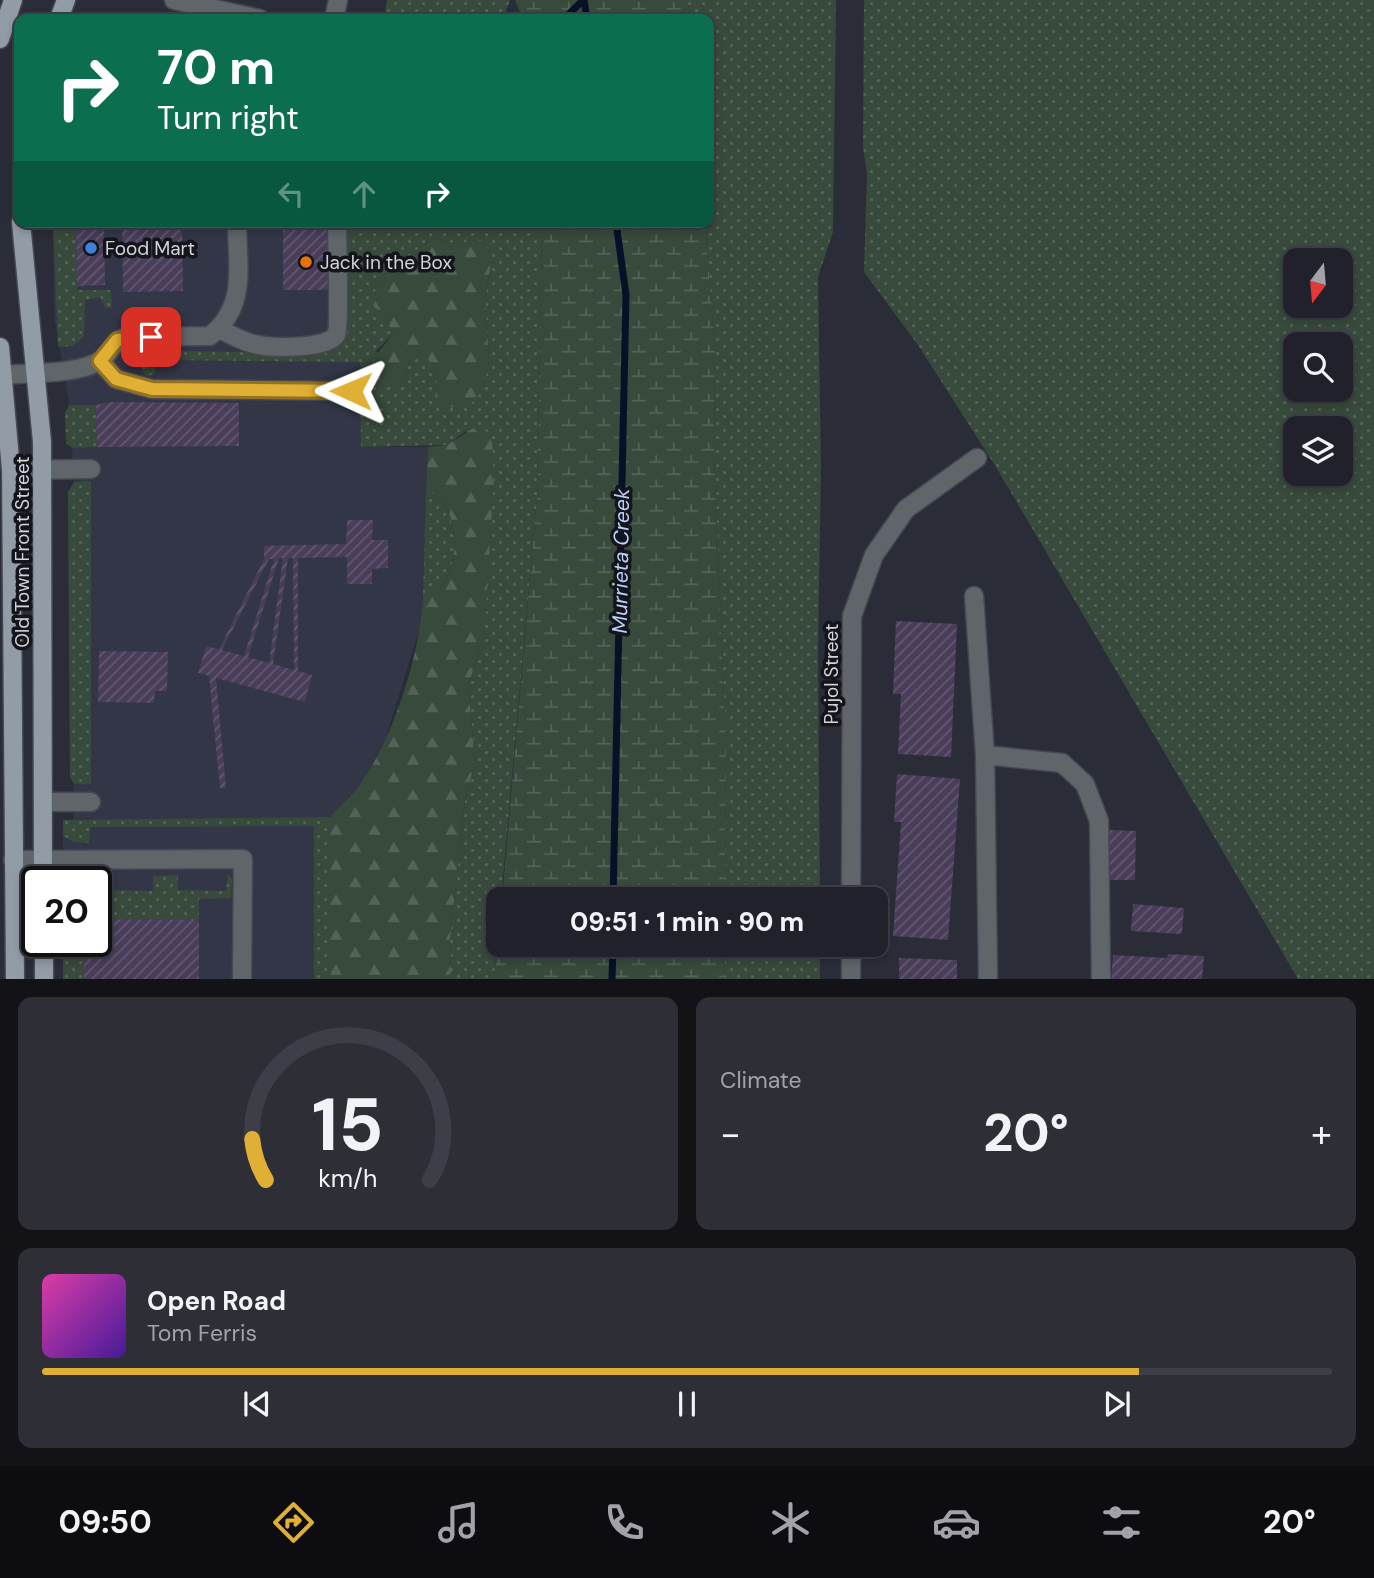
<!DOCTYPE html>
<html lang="en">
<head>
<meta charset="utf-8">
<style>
	body { margin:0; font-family:"DM Sans",sans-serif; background:#2d2e36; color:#f1f3f6; height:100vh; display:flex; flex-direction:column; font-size:26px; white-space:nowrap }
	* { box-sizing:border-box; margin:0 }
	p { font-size:23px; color:#a2a3a8 }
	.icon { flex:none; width:38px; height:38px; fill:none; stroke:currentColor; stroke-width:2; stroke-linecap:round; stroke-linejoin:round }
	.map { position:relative; height:979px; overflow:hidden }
	.details { display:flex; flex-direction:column; gap:18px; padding:18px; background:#121217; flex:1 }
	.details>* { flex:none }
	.guide { position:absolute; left:14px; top:14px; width:700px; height:214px; border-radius:14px; box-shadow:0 4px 10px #0003,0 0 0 2px #3d3e47; background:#0b6e4f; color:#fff; overflow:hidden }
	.needle { width:46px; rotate:196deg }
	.controls { position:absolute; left:1283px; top:248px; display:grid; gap:14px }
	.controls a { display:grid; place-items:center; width:70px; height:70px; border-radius:14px; background:#20212a; box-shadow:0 4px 10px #0003,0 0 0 2px #3d3e47; font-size:35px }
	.speed { position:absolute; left:21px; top:866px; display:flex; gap:14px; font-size:35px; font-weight:700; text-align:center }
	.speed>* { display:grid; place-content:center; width:91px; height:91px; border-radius:50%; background:#20212a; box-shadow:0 4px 10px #0003,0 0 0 2px #3d3e47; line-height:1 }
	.speed .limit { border:4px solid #111; border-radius:10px; background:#fff; color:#111 }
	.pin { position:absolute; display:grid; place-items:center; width:60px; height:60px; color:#fff; margin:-30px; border-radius:14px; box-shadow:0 4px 10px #0006 }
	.me { position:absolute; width:77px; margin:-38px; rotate:271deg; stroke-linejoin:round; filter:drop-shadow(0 0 5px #0008) }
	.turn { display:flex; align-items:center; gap:24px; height:147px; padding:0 28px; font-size:32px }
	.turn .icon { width:91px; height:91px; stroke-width:2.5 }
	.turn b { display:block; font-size:49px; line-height:60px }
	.lanes { display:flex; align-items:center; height:66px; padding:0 28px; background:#0003; justify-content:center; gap:35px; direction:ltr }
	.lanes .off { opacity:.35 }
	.big { font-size:52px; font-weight:800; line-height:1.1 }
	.details .widget { flex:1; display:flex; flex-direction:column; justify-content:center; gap:10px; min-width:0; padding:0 24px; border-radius:14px; background:#2d2e36 }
	.details .dial { align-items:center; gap:0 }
	.dial svg { height:182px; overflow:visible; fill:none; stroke:#3d3e47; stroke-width:7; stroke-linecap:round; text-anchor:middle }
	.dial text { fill:#f1f3f6; stroke:none }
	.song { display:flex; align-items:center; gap:21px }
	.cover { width:84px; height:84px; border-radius:10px; background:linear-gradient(135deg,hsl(320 70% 55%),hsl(260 70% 35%)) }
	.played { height:7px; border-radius:4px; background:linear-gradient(90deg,#e0b034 85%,#3d3e47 85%) }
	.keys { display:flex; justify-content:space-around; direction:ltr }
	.heat { display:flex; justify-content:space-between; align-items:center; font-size:38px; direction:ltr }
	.details .tiles { flex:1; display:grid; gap:18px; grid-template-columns:1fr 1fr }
	.widget:last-child { grid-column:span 2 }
	.trip { position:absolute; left:486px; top:887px; width:402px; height:70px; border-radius:14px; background:#20212a; box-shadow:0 4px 10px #0003,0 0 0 2px #3d3e47; font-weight:800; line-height:70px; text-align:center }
	.menu { display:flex; height:112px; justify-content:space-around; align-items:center; background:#0d0d11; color:#a2a3a8 }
	.menu .icon { width:49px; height:49px }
	.menu .selected { color:#e0b034 }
	.menu b { font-size:32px; color:#f1f3f6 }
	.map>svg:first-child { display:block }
	.built { fill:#323647 }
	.green { fill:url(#green-dots); fill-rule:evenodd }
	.forest { fill:url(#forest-firs) }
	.wetland { fill:url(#wetland-marsh) }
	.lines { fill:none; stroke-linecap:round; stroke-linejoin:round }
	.stream { stroke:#061128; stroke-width:7 }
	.building { fill:url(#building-hatch); fill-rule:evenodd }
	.minor-casing { stroke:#454752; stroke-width:21 }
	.major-casing { stroke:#454752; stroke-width:21 }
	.minor { stroke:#60656a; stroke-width:18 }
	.major { stroke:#929ca6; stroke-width:18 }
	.route-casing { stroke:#927222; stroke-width:18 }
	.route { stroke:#e0b034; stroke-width:12 }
	.shop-dot { fill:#3f7fe0; stroke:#14151b; stroke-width:2.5 }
	.food-dot { fill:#e8710a; stroke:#14151b; stroke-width:2.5 }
	.labels { text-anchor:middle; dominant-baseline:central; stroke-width:7; stroke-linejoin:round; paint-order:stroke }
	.poi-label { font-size:19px; fill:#d2d3db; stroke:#14151b; text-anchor:start }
	.street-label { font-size:19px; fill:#d2d3db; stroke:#14151b }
	.water-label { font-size:21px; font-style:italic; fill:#bad1fa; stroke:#14151b }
</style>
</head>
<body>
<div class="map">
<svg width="1374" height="980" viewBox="0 0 1374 980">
	<defs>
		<pattern id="green-dots" width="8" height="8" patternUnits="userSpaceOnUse" patternTransform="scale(1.75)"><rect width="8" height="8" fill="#384a3c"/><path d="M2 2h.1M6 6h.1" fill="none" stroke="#546358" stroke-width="1.8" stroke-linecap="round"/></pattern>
		<pattern id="forest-firs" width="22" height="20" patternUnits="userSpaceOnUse" patternTransform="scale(1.75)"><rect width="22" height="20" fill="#384a3c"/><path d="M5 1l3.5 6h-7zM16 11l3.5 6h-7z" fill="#546358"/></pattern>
		<pattern id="wetland-marsh" width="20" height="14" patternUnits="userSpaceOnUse" patternTransform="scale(1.75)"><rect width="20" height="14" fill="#384a3c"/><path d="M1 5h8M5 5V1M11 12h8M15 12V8" fill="none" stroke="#546358"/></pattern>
		<pattern id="building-hatch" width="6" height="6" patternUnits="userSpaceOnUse" patternTransform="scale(1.75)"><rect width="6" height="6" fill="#493d59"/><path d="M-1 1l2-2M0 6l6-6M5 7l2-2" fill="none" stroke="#625870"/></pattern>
	</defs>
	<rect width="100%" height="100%" fill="#2a2c38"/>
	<path class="built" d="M 53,222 L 381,222 L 361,355 L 361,447 L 428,447 L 422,621 L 385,740 L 363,782 L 330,817 L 330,979 L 63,979 L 63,942 L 96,942 L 96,882 L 63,882 L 63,820 L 73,820 L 74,814 L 74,781 L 70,777 L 68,492 L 74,482 L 72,448 L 66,443 L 65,413 L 69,409 L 69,402 L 54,316 Z"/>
	<path class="green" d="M 387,0 L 510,0 L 503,19 L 384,19 Z
		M 687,0 L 836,0 L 833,232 L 818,277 L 821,469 L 818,650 L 820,899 L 725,899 L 726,741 L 714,455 L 715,353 L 705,222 L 709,222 L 709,19 L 692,19 Z
		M 864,0 L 1374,0 L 1374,979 L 1298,979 L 996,467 L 918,345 L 864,272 L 867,173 L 863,148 ZM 1295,261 L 1340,261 L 1340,306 L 1295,306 ZM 1295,345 L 1340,345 L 1340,390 L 1295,390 ZM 1295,429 L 1340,429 L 1340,474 L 1295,474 Z
		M 53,222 L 76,222 L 77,290 L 111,290 L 112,308 L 105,308 L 100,297 L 85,300 L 84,336 L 73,346 L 58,347 Z
		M 342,222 L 542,222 L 537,497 L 494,979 L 447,979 L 451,973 L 450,939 L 465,801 L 475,762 L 468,686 L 484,637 L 490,532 L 490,507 L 466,431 L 447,445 L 361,447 L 360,362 L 155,360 L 155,374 L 146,376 L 142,370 L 141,356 L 151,350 L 324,354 C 330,351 337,348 342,342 C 352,326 343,245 342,222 ZM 435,238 L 459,245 L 471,240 L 491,262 L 485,299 L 489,360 L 483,390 L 434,400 C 439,379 442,364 419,354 L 409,361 L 404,381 L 376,351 L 393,334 L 385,316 L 374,307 L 376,287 L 420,247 Z
		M 69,405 L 96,405 L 97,447 L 72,448 L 66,443 L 65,413 Z
		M 91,481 L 91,784 L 74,784 L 70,777 L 68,492 L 74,482 Z
		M 426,491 C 464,502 462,581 430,595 L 423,595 Z
		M 330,817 L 330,979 L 314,979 L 314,826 L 90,827 L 89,843 L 74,842 L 63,836 L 63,820 L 67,820 Z
		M 178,875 L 178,890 L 226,891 L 228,874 L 232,879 L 231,898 L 199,899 L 199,920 L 96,919 L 96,890 L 153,891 L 153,876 Z
		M 63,942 L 84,942 L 84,979 L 63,979 Z
		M 725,945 L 820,945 L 820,979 L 724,980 Z"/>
	<path class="forest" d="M 435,238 L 459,245 L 471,240 L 481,241 L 488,249 L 491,262 L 485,299 L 489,360 L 483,390 L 471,404 L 456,409 L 434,400 C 439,380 442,363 419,355 L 409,361 L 404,381 L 391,387 L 380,385 C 362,363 380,352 393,334 L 385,316 L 374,307 L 376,287 L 420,247 Z
		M 475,427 L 486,431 L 492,439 L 494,476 L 484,637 L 468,686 L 475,762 L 465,801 L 450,939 L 451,973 L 447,979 L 330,979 L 330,817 C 341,805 355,793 363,780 C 395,733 421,651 423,595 C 460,596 468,503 426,491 L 428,447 L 447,445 Z"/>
	<path class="wetland" d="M 515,0 L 687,0 L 692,19 L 523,19 Z
		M 542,222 L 705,222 L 715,353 L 714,455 L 726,741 L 725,899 L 502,899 L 537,497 Z
		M 499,930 L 499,945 L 725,945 L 724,979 L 494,979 Z"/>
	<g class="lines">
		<path class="stream" d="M 584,0 L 587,19
			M 564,19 L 583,0
			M 613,900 L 626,295 L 616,222
			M 612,980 L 613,945"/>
	</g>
	<path class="building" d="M 76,222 L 104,222 L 105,285 L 77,286 Z
		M 122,222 L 182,222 L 183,291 L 123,292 Z
		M 283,222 L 330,222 L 329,290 L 283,290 Z
		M 110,402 L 239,403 L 239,446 L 97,447 L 96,405 Z
		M 347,520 L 373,520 L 372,540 L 388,540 L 388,568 L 372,569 L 372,584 L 347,584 L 347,557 L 298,558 L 298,671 L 312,675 L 305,702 L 216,678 L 226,788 L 220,788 L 209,676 L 198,673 L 206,646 L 219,649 L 264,559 L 264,546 L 346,544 ZM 279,558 L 283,558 L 269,663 L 248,657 ZM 288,558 L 293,558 L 294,670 L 273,664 ZM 269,559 L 274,559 L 244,656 L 222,650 Z
		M 896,621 L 957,624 L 951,757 L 898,754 L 901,694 L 893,694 Z
		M 99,651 L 168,652 L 167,691 L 155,691 L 154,703 L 98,702 Z
		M 897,774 L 960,779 L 948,940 L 893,936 L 901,822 L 894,822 Z
		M 1109,830 L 1136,831 L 1135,880 L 1108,880 Z
		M 1133,904 L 1184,908 L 1182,934 L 1131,931 Z
		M 96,919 L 199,920 L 199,980 L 84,980 L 84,942 L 96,942 Z
		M 1168,954 L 1204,956 L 1202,980 L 1111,980 L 1113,955 L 1167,958 Z
		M 899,958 L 957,960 L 957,980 L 899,980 Z"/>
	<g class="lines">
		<defs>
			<path id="minor" d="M 174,0 L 260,19
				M 334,19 L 338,0
				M 219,329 C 232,335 244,343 259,345 C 274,348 327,349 336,335 C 340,328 337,238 337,222
				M 100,361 L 116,379 L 152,389 L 351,391
				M 4,375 C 32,372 72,375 98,362 C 110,356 112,341 126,337 L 210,336 C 248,305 237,267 237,222
				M 11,470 L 91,469
				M 974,596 L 985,755 L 988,980
				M 985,755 L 1062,763 L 1085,784 L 1099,821 L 1101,980
				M 43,802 L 91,802
				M 13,860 L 243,859 L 242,980
				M 851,900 L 852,616 L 874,555 L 906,509 L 977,458
				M 851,980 L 851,945"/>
			<path id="major" d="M 59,19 L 66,0
				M 0,39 L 13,0
				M 21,222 L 42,442 L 43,882
				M 0,347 L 11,470 L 15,980
				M 44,942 L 44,980"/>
		</defs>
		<use href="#minor" class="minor-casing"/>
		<use href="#major" class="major-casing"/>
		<use href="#minor" class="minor"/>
		<use href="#major" class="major"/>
	</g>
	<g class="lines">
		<defs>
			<path id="route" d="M 151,337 L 117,340 L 100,361 L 116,379 L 152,389 L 351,391"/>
		</defs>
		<use href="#route" class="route-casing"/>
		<use href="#route" class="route"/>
	</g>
	<circle class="shop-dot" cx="91" cy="248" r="7"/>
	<circle class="food-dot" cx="306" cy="262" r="7"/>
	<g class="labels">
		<g class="poi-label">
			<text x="105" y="248">Food Mart</text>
			<text x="320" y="262">Jack in the Box</text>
		</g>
		<g class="street-label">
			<text transform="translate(22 552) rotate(-90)">Old Town Front Street</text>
			<text transform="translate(831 674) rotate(-90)">Pujol Street</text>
		</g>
		<g class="water-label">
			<text transform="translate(621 561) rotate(-89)">Murrieta Creek</text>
		</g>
	</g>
</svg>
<div class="controls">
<a><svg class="needle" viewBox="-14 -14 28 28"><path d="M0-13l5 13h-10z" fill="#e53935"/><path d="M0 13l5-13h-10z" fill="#a2a3a8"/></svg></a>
<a><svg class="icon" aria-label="search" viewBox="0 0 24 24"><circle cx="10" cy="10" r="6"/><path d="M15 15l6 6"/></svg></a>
<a><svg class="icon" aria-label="layers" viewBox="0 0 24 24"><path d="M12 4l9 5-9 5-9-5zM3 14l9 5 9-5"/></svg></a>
</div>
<div class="speed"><div class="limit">20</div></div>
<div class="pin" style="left:151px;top:337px;background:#d93025"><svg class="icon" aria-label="arrive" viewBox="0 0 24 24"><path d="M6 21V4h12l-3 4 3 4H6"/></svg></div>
<svg class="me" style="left:351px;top:391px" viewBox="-20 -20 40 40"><path d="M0-17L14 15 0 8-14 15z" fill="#e0b034" stroke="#fff" stroke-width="4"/></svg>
<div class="trip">09:51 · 1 min · 90 m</div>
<div class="guide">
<div class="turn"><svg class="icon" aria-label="right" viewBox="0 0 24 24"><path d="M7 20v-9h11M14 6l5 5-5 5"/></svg><div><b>70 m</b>Turn right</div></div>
<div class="lanes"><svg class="icon off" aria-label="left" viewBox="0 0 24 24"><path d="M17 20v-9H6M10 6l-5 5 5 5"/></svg><svg class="icon off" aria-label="ahead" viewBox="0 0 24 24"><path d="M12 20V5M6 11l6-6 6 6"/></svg><svg class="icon" aria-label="right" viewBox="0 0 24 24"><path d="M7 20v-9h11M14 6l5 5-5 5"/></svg></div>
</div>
</div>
<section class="details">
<div class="tiles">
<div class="widget dial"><svg viewBox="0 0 100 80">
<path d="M14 69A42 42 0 1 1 86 69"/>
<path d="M14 69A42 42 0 0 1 8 51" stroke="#e0b034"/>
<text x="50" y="56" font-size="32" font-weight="700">15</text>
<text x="50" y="72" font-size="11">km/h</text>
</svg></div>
<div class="widget"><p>Climate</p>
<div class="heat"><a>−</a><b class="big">20°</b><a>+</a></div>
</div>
<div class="widget">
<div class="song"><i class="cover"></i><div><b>Open Road</b><p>Tom Ferris</p></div></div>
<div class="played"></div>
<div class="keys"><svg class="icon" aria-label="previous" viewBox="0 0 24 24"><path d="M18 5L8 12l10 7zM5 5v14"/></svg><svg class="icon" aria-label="pause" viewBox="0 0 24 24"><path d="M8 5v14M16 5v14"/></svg><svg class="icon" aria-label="next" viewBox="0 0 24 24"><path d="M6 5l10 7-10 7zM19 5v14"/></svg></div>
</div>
</div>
</section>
<nav class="menu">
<b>09:50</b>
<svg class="icon selected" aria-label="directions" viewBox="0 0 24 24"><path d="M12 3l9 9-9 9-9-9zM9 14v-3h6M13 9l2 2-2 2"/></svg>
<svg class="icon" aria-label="music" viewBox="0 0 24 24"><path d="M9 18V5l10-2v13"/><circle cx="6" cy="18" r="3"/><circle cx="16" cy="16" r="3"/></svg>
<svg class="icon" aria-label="phone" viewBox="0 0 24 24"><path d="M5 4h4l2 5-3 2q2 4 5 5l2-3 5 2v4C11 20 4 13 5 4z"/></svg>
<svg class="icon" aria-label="climate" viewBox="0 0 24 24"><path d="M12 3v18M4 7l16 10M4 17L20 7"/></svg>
<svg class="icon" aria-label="car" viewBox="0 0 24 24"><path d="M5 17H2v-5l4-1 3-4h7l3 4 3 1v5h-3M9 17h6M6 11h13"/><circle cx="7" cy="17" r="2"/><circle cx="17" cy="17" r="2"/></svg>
<svg class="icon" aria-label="filters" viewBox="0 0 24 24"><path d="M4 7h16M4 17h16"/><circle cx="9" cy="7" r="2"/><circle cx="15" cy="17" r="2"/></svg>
<b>20°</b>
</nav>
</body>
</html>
